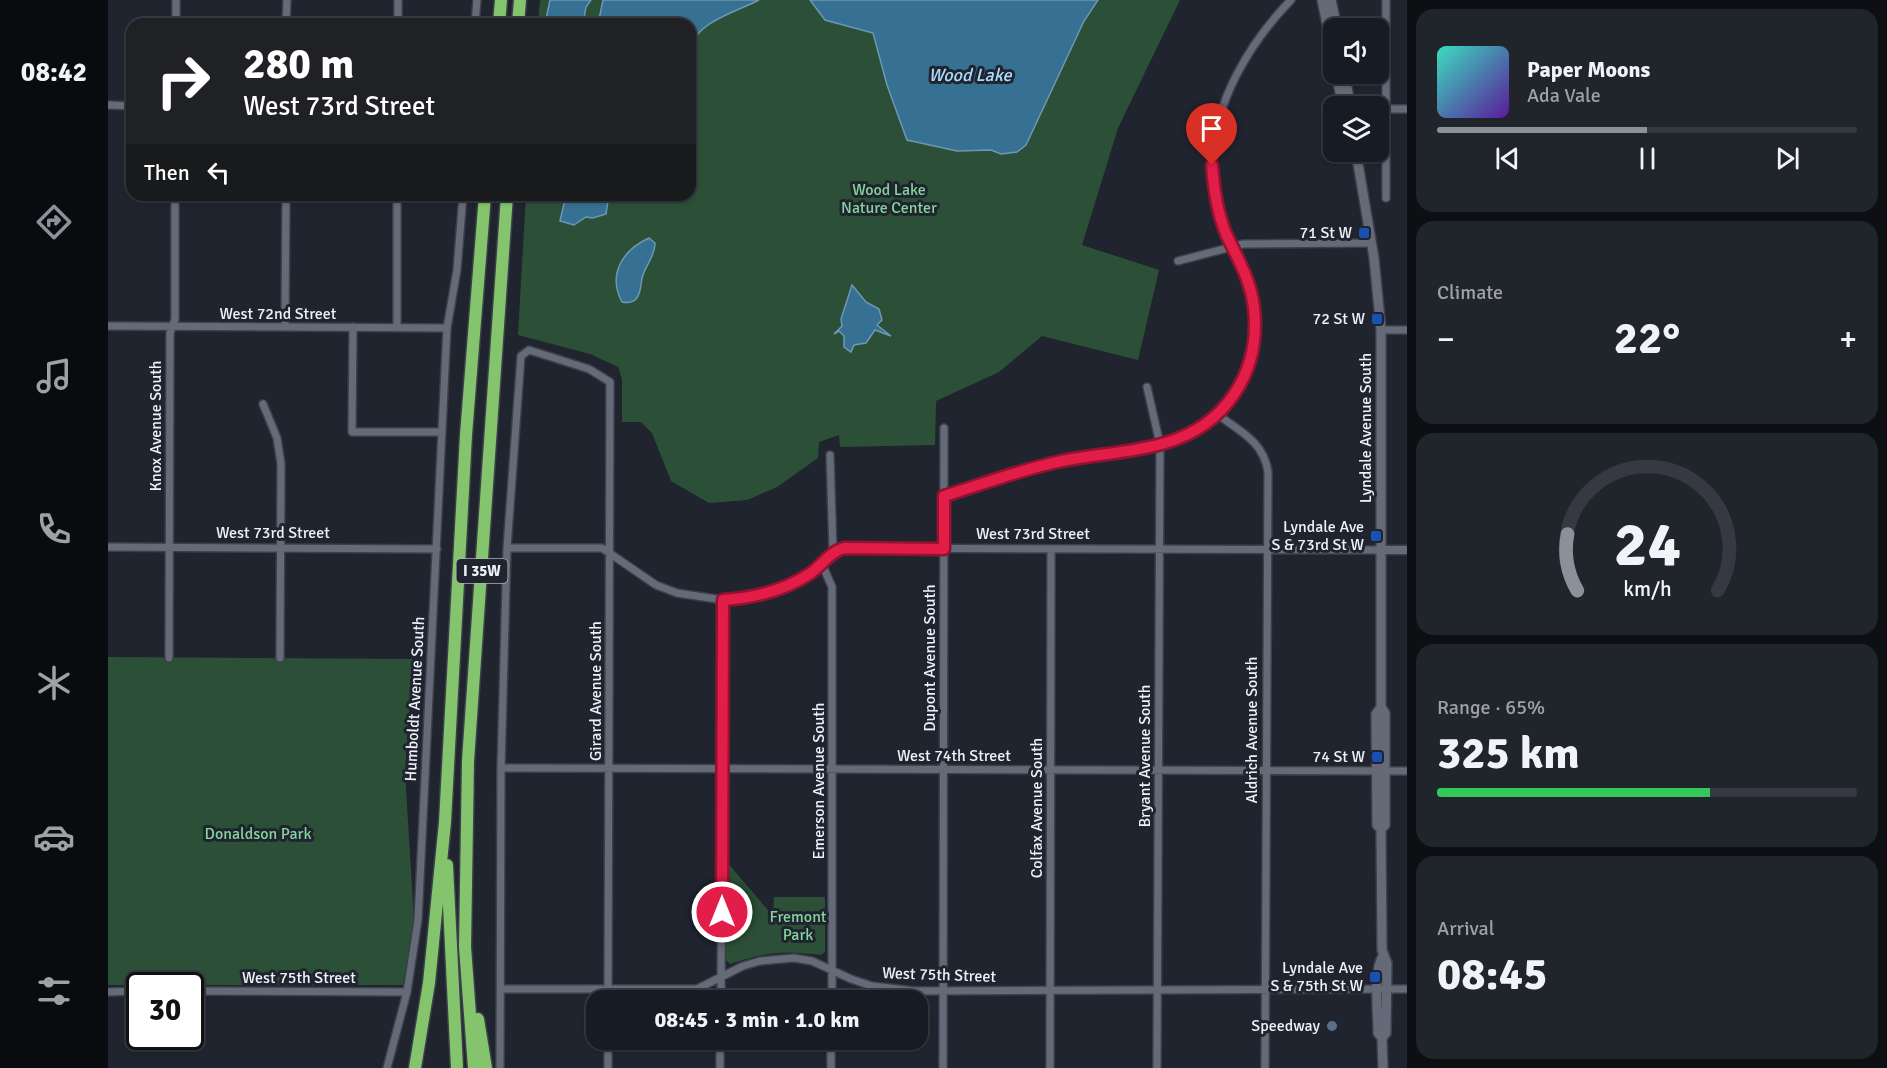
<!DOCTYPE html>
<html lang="en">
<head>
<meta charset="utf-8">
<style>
	body { margin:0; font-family:Signika,sans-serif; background:#20242b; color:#f1f3f6; height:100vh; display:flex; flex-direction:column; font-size:22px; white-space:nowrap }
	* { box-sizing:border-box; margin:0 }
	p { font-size:20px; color:#9ea1a6 }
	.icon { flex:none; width:33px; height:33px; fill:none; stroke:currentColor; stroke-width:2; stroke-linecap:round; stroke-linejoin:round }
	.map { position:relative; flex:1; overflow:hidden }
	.panel { display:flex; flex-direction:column; gap:9px; padding:9px; background:#0d0f13; width:480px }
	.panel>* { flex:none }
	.hud { position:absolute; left:18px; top:18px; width:570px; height:183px; border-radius:18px; box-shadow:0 2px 4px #0004,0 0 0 2px #363941; background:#202124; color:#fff; overflow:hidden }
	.controls { position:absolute; left:1215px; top:18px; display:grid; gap:12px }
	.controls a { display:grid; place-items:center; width:66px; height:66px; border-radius:12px; background:#171b23; box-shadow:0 2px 4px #0004,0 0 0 2px #363941; font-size:30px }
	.speed { position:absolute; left:18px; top:972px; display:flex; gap:12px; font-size:30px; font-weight:700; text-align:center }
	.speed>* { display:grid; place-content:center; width:78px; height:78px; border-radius:50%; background:#171b23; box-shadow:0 2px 4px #0004,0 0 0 2px #363941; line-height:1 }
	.speed .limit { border:3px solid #111; border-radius:9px; background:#fff; color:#111 }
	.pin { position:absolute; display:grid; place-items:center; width:51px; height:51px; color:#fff; margin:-62px -26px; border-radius:50% 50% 50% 0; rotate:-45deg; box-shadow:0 0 6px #0007 }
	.pin .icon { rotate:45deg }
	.me { position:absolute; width:66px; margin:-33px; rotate:0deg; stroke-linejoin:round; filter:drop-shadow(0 0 4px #0008) }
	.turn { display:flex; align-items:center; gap:21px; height:126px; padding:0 18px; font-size:27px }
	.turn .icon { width:78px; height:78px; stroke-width:2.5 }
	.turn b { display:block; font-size:42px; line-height:51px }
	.then { display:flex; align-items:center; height:57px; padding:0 18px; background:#0003; gap:12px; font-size:22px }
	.big { font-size:45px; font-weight:700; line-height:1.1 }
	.panel .tile { flex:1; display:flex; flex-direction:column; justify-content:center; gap:9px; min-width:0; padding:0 21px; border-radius:18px; background:#20242b }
	.panel .dial { align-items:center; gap:0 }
	.dial svg { height:156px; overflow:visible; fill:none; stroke:#363941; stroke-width:7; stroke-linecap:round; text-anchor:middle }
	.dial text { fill:#f1f3f6; stroke:none }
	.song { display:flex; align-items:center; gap:18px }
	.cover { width:72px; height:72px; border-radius:9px; background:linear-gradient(135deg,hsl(170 70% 55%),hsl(270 70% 35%)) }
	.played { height:6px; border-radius:3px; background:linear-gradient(90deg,#8c9099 50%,#363941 50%) }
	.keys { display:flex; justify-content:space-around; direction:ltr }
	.heat { display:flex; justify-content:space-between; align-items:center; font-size:33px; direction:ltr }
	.charge { height:9px; border-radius:4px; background:linear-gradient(90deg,#34c759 65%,#363941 0) }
	.trip { position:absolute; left:478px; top:990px; width:342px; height:60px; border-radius:18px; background:#171b23; box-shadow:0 2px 4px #0004,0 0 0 2px #363941; font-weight:700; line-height:60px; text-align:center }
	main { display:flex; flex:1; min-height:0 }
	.tab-bar { display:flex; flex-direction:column; width:108px; justify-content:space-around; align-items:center; background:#090b0e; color:#9ea1a6 }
	.tab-bar .icon { width:42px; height:42px }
	.tab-bar .on { color:#8c9099 }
	.tab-bar b { font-size:27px; color:#f1f3f6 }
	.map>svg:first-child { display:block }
	.green { fill:#2c5037 }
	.water { fill:#367093; stroke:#6d97b2; stroke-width:1.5 }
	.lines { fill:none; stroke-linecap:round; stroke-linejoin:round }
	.minor-casing { stroke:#3b3f49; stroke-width:10 }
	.tertiary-casing { stroke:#3b3f49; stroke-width:11 }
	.secondary-casing { stroke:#3b3f49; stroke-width:12 }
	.motorway-casing { stroke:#3b3f49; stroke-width:15 }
	.minor { stroke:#646a77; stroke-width:7 }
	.tertiary { stroke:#646a77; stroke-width:8 }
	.secondary { stroke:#646a77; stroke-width:9 }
	.motorway { stroke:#83c46d; stroke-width:12 }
	.route-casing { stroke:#92132f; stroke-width:15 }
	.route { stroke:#e11d48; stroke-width:10 }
	.transit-dot { fill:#1a4fb4; stroke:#1f242f; stroke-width:2 }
	.service-dot { fill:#5c6f8a; stroke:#1f242f; stroke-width:2 }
	.labels { text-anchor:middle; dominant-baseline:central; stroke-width:6; stroke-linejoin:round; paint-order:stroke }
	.shield { fill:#1f242f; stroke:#b0b4bc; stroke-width:1.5 }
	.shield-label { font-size:15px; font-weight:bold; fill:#eef1f9 }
	.park-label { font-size:16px; fill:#85d49c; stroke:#1f242f }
	.poi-label { font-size:16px; fill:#eef1f9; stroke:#1f242f; text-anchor:end }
	.street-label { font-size:16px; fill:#eef1f9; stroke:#1f242f }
	.water-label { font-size:18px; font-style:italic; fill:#adddfd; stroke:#1f242f }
</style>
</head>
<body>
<main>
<nav class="tab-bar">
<b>08:42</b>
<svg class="icon on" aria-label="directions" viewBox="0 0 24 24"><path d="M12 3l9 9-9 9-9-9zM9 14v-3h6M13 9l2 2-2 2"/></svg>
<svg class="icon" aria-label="music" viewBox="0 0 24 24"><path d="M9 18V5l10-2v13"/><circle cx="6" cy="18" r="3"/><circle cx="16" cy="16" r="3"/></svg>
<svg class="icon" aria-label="phone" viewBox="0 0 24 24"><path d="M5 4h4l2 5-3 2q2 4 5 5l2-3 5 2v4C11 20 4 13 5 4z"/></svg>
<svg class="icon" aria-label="climate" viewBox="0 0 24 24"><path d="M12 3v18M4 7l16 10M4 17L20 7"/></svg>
<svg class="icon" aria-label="car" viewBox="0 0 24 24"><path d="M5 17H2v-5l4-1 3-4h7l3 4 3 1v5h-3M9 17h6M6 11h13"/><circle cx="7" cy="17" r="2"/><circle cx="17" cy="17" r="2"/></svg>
<svg class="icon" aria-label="filters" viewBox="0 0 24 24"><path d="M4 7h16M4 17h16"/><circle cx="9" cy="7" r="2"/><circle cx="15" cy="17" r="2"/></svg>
</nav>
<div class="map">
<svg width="1299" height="1068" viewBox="0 0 1299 1068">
	<rect width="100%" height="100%" fill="#1f242f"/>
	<path class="green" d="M 432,0 L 1072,0 L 1010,128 L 974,245 L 1051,270 L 1030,360 L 934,336 L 891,372 L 828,401 L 827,445 L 732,447 L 731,435 L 711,442 L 710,458 L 669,487 L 639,500 L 601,503 L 563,481 L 544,433 L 533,422 L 514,422 L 514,379 L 510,367 L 482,354 L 410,335 L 418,195 L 582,195 L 582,24 L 430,24 Z
		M 0,657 L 305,659 L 297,773 L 306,920 L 295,985 L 0,985 Z
		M 618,861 L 665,916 L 666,897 L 717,897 L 717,952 L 713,955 C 675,950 658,952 622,964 L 617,959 Z"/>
	<path class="water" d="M 442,0 L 483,0 L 478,7 L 475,24 L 437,24 Z
		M 495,0 L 651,0 C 628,12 590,21 582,48 L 582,24 L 490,24 Z
		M 702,0 L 990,0 L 976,21 L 918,145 L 909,152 L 893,154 L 883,150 L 849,151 L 799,140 L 779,85 L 765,33 L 717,20 Z
		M 458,195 L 491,195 L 500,201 L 498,214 L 485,218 L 478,217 L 466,225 L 452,221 Z
		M 541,238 L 547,243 C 547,256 539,263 535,275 C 532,283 534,293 528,299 C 524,303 519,303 514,302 C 499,274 515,250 541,238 Z
		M 744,285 L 758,302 L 771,309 L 774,320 L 769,325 L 783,336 L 767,330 L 758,343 L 746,345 L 743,352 L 736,347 L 736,336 L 731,331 L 726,334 L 734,326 L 733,319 Z"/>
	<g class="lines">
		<defs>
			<path id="minor" d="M 1278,0 L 1278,198
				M 68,24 L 68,0
				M 178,24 L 179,0
				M 290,24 L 290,0
				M 367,24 L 369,0
				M 0,105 L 24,106
				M 1270,109 L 1299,109
				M 1070,261 L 1135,244 L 1264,243
				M 0,326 L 339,328
				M 177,327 L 178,195
				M 245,327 L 244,432 L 334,432
				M 289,327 L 289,195
				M 1273,330 L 1299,330
				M 1039,387 L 1052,444 L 1049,1068
				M 155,404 L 169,438 L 173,464 L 172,658
				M 1110,415 C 1132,431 1156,442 1160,472 L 1157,1068
				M 722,455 L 725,551
				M 836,497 C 875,484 914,469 953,461 C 998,452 1048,452 1089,430 C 1139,402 1156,341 1142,288 C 1137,269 1126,252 1118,234 C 1109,212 1104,188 1105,163 C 1105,103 1142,42 1183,0
				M 0,547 L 329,549
				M 399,548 L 494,548 L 548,585 L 569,593 L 615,600 L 637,598 L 680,585 L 714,564 L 725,551 L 736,548 L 1273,550
				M 714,564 L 724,587 L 724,1000
				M 61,658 L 62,333 L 67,319 L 67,195
				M 393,768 L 1299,771
				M 394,989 L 589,989 L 635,966 L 652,961 L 686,958 L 704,961 L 743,979 L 764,986 L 807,991 L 1299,989
				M 82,991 L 299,992
				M 0,992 L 32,991
				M 613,1000 L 615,600
				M 279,1068 L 299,992 L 310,920 L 339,328 L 349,270 L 355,195
				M 392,1068 L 393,768 L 399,548 L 413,356 L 421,350 L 481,369 L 502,382 L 500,1000
				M 500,1068 L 500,1040
				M 612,1068 L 612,1040
				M 723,1068 L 723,1040
				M 835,1068 L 836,428
				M 942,1068 L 943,549"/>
			<path id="tertiary" d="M 1273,550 L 1299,550"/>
			<path id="secondary" d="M 1214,0 L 1226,59
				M 1223,0 L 1229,28
				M 1228,74 L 1235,106
				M 1237,74 L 1242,106
				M 1248,152 L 1266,258 L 1273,330 L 1273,707 L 1268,714 L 1269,825 L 1273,829 L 1274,950 L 1279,963 L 1278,1033 L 1274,1038 L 1275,1068
				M 1273,707 L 1277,713 L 1277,825 L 1273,829
				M 1274,1038 L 1270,1033 C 1270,1014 1265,970 1275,956"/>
			<path id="motorway" d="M 391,24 L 393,0
				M 410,24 L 412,0
				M 339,865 L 349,1068
				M 370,1019 L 378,1068
				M 307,1068 L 321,983 L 337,822 L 358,435 L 377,195
				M 366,1068 L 357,947 L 360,761 L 399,195"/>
		</defs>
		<use href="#minor" class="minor-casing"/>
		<use href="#tertiary" class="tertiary-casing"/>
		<use href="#secondary" class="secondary-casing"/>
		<use href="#motorway" class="motorway-casing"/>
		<use href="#minor" class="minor"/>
		<use href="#tertiary" class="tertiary"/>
		<use href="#secondary" class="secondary"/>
		<use href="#motorway" class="motorway"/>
	</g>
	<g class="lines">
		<defs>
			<path id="route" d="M 614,912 L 615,600 C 646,598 676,591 703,573 C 715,564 722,552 736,548 L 836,549 L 836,496 C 875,484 914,469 954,461 C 988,454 1024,453 1057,443 C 1119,425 1153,371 1146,308 C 1143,281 1130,259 1119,236 C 1109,213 1106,189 1104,165"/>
		</defs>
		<use href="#route" class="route-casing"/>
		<use href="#route" class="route"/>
	</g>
	<g class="transit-dot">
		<rect x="1250" y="227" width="12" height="12" rx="3"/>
		<rect x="1263" y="313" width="12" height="12" rx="3"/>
		<rect x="1262" y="530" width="12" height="12" rx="3"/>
		<rect x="1263" y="751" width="12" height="12" rx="3"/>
		<rect x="1261" y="971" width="12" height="12" rx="3"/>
	</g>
	<circle class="service-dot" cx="1224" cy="1026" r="6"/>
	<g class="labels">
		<rect class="shield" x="348.5" y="559" width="51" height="24" rx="4.5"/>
		<g class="shield-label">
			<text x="374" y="571">I 35W</text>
		</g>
		<g class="park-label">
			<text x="781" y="190">Wood Lake<tspan x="781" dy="18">Nature Center</tspan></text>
			<text x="150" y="834">Donaldson Park</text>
			<text x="690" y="917">Fremont<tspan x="690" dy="18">Park</tspan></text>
		</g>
		<g class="poi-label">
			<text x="1244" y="233">71 St W</text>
			<text x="1257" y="319">72 St W</text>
			<text x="1256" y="527">Lyndale Ave<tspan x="1256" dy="18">S &amp; 73rd St W</tspan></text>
			<text x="1257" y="757">74 St W</text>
			<text x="1255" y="968">Lyndale Ave<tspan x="1255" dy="18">S &amp; 75th St W</tspan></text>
			<text x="1212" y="1026">Speedway</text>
		</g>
		<g class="street-label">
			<text x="170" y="314">West 72nd Street</text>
			<text transform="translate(48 426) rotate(-90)">Knox Avenue South</text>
			<text transform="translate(1258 428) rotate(-90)">Lyndale Avenue South</text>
			<text x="165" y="533">West 73rd Street</text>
			<text x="925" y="534">West 73rd Street</text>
			<text transform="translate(822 658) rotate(-90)">Dupont Avenue South</text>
			<text transform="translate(488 691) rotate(-90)">Girard Avenue South</text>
			<text transform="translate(307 699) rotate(-87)">Humboldt Avenue South</text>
			<text transform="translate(1144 730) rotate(-90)">Aldrich Avenue South</text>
			<text x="846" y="756">West 74th Street</text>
			<text transform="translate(1037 756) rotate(-90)">Bryant Avenue South</text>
			<text transform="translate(711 781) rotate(-90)">Emerson Avenue South</text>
			<text transform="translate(929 808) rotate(-90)">Colfax Avenue South</text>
			<text transform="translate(831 975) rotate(2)">West 75th Street</text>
			<text x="191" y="978">West 75th Street</text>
		</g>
		<g class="water-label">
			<text x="862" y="75">Wood Lake</text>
		</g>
	</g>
</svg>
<div class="controls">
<a><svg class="icon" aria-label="sound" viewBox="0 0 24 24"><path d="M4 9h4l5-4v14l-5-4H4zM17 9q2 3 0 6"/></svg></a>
<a><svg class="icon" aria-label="layers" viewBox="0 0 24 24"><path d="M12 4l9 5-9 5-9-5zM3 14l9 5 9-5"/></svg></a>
</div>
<div class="speed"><div class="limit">30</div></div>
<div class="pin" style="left:1104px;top:165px;background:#d93025"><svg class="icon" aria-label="arrive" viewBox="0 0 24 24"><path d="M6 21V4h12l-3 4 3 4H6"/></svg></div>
<svg class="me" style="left:614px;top:912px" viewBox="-20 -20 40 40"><circle r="17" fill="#e11d48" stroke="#fff" stroke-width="3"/><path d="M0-11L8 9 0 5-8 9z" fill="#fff"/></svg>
<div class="trip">08:45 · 3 min · 1.0 km</div>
<div class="hud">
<div class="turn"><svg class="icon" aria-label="right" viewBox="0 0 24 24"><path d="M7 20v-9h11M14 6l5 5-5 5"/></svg><div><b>280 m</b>West 73rd Street</div></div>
<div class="then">Then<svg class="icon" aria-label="left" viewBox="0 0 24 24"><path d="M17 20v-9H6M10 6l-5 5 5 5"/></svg></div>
</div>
</div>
<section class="panel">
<div class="tile">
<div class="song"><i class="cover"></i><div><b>Paper Moons</b><p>Ada Vale</p></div></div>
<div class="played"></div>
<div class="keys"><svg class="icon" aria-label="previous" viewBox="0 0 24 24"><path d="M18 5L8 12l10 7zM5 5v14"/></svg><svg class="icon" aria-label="pause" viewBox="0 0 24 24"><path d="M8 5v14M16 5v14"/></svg><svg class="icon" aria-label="next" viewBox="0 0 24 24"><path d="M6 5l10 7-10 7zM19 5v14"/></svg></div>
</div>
<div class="tile"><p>Climate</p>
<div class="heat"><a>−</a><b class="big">22°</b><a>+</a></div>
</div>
<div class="tile dial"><svg viewBox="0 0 100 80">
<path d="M14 69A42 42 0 1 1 86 69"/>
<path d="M14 69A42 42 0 0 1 9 40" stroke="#8c9099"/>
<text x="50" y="56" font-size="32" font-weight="700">24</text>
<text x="50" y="72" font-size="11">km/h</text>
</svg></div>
<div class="tile"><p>Range · 65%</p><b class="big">325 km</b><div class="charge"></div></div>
<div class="tile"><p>Arrival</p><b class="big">08:45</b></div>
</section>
</main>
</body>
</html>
